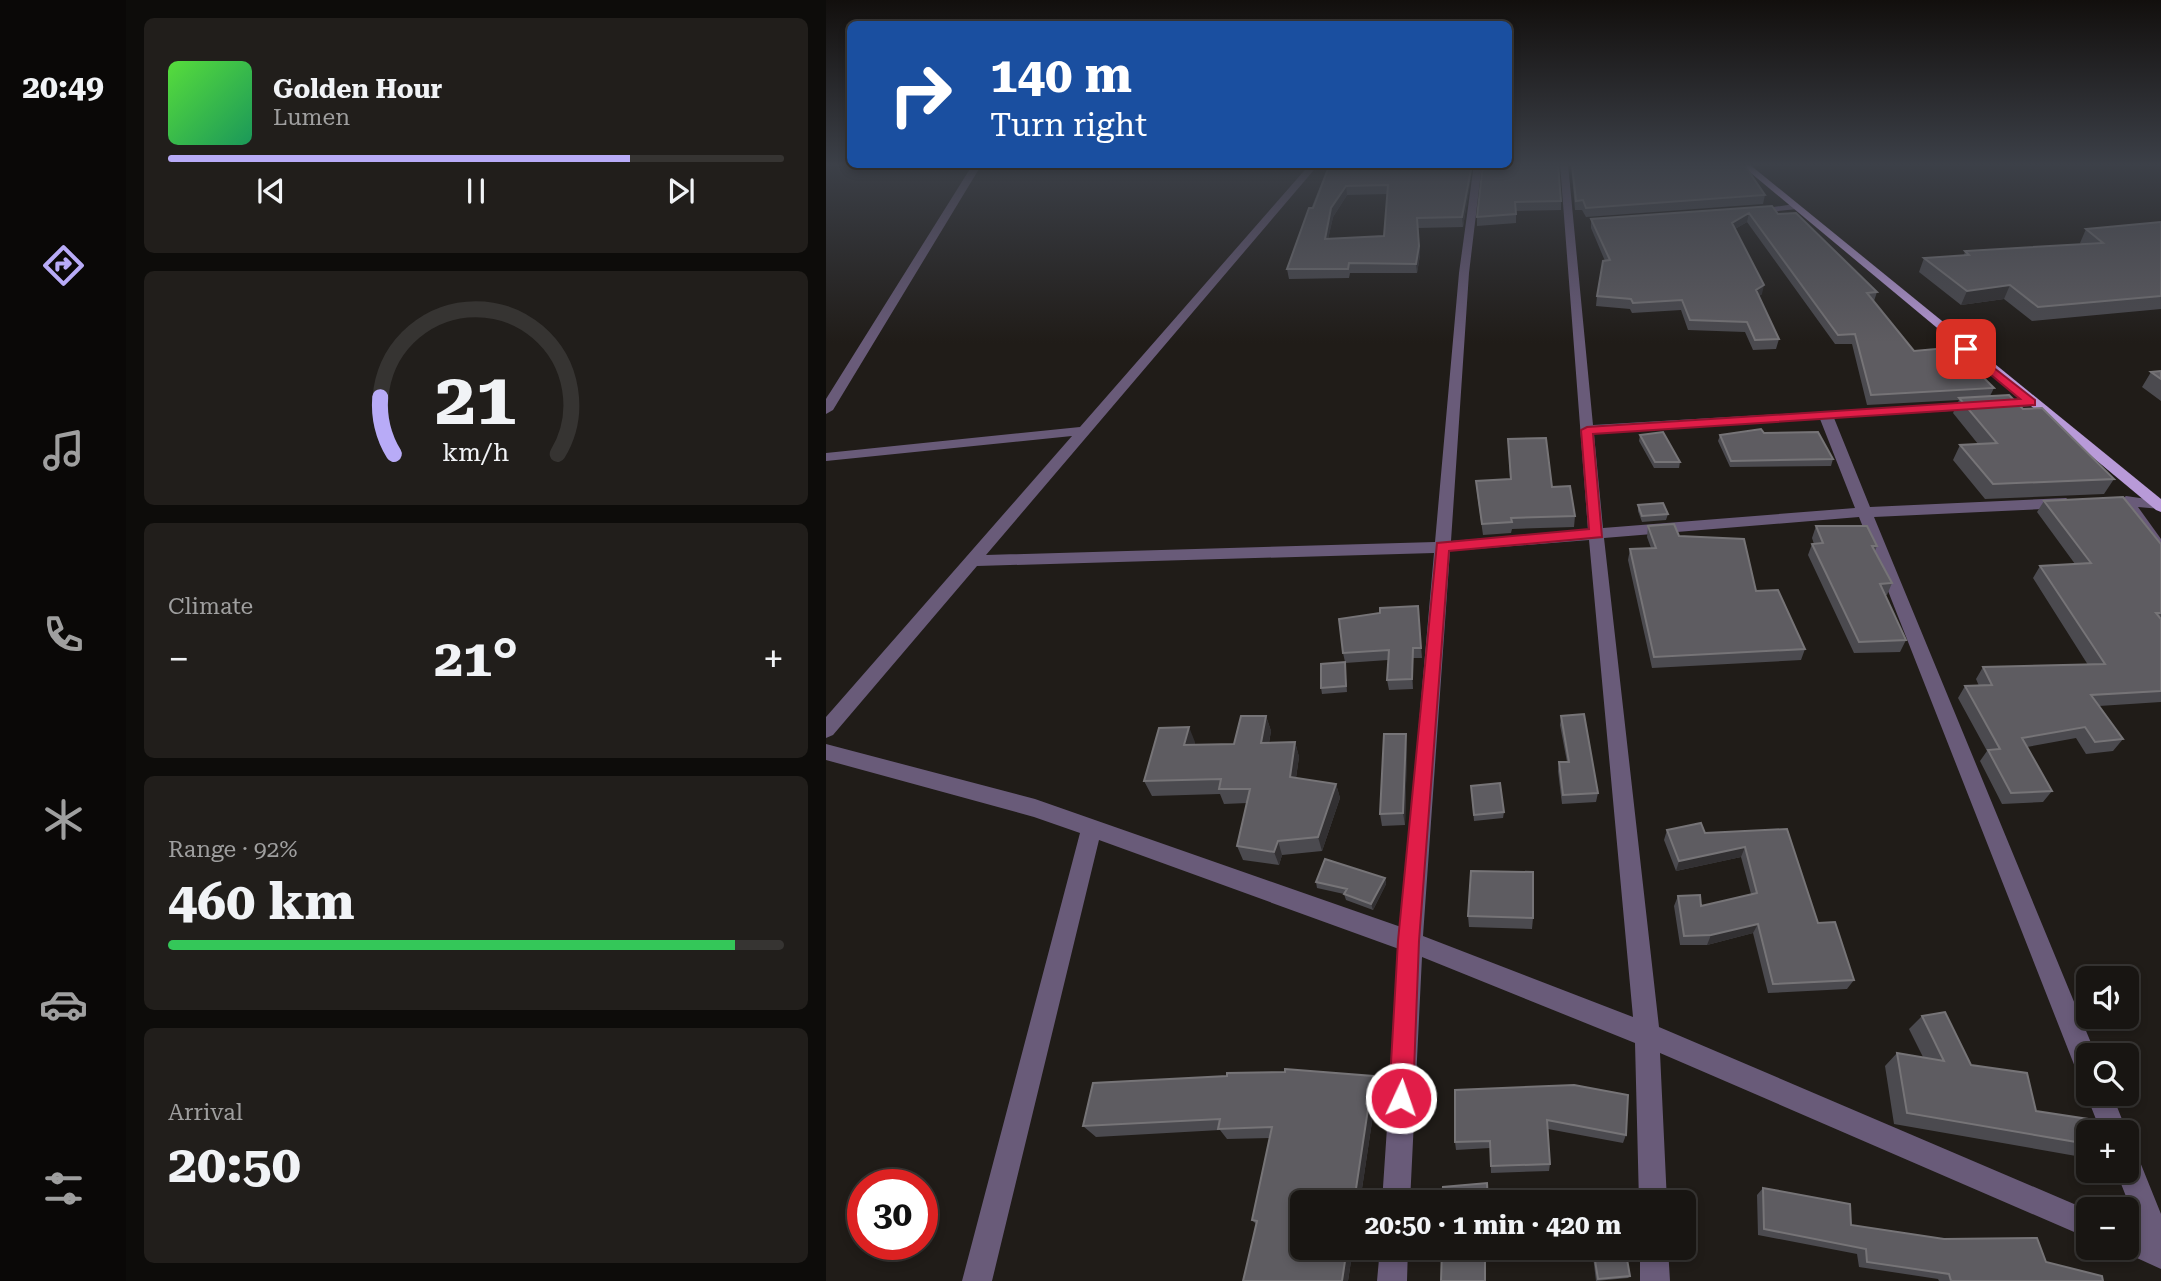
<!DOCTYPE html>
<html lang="en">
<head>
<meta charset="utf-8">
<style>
	body { margin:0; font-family:"Roboto Serif",serif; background:#211e1b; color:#f1f3f6; height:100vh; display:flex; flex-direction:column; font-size:26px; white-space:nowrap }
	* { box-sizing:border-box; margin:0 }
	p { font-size:23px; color:#9f9f9f }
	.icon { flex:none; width:38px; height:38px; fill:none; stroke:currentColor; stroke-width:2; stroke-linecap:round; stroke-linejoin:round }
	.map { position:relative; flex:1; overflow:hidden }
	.drawer { display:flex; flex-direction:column; gap:18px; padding:18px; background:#0d0c0a; width:700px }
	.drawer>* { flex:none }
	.top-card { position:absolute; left:21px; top:21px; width:665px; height:147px; border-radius:10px; box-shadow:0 4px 10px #0003,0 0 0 2px #363432; background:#1a4fa0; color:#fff; overflow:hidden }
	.tools { position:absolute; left:1250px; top:966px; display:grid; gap:14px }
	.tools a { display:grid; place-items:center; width:63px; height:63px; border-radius:10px; background:#181512; box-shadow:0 4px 10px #0003,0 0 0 2px #363432; font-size:35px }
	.speed { position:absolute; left:21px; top:1169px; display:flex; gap:14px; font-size:35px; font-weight:700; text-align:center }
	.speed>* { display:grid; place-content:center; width:91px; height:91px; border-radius:50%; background:#181512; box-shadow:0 4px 10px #0003,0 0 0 2px #363432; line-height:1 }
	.speed .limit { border:10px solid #d22; background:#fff; color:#111 }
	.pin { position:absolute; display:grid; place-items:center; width:60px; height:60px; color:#fff; margin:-30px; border-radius:14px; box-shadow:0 4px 10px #0006 }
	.me { position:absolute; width:77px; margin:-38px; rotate:3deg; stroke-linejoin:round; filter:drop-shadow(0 0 5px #0008) }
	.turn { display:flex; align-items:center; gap:24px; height:147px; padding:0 28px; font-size:32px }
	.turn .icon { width:91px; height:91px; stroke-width:2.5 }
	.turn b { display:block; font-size:49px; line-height:60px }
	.big { font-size:52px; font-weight:700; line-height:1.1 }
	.drawer .card { flex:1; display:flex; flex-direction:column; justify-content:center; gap:10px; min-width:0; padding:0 24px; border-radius:10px; background:#211e1b }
	.drawer .dial { align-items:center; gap:0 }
	.dial svg { height:182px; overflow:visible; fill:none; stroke:#363432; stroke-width:7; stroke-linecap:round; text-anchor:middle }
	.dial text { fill:#f1f3f6; stroke:none }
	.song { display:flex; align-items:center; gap:21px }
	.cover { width:84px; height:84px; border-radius:10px; background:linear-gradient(135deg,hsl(110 70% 55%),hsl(150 70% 35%)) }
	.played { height:7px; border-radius:4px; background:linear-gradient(90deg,#b8abf7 75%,#363432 75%) }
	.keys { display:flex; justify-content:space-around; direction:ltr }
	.heat { display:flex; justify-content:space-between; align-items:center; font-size:38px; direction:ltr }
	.charge { height:10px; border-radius:5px; background:linear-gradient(90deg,#34c759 92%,#363432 0) }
	.trip { position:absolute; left:464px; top:1190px; width:406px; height:70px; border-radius:10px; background:#181512; box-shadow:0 4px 10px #0003,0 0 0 2px #363432; font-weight:700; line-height:70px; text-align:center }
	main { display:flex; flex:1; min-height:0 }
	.dock { display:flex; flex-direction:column; width:126px; justify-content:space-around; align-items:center; background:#0a0807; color:#9f9f9f }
	.dock .icon { width:49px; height:49px }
	.dock .current { color:#b8abf7 }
	.dock b { font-size:32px; color:#f1f3f6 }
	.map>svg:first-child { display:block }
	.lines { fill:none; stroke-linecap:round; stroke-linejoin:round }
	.minor { fill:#695b79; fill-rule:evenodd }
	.major { fill:#b89ad8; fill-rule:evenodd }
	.wall { fill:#4b4a4f; fill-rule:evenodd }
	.shaded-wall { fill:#323032 }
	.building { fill:#5e5c61; stroke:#767477; stroke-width:2; fill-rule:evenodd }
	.route { fill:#e11d48; stroke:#92132f; stroke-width:2 }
</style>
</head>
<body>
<main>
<nav class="dock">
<b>20:49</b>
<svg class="icon current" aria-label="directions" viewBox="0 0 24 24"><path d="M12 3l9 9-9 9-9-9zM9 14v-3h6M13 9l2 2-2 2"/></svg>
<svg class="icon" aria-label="music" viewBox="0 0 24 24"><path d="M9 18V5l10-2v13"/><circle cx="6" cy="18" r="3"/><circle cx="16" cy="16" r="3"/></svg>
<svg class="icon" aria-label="phone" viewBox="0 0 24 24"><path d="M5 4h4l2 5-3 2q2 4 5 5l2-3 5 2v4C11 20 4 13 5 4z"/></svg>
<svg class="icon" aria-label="climate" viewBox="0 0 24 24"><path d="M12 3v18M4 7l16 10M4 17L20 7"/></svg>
<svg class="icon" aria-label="car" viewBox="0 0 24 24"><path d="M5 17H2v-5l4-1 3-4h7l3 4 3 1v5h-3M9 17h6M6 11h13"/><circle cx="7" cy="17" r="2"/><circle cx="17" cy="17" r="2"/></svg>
<svg class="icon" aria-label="filters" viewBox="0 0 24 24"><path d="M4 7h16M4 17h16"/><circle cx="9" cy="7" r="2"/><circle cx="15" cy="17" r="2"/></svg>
</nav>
<section class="drawer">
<div class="card">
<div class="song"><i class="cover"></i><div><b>Golden Hour</b><p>Lumen</p></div></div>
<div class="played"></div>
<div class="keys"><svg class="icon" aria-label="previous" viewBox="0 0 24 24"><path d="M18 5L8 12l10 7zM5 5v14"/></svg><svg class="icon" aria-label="pause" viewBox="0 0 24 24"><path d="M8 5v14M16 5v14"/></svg><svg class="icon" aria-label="next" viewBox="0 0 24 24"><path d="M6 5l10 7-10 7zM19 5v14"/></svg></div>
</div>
<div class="card dial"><svg viewBox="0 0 100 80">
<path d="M14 69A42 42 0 1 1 86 69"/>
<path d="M14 69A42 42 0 0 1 8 44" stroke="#b8abf7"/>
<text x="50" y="56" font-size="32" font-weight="700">21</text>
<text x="50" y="72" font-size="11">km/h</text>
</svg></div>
<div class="card"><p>Climate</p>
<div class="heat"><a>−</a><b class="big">21°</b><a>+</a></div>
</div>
<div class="card"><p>Range · 92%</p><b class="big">460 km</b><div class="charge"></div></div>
<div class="card"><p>Arrival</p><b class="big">20:50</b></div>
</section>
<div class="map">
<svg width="1335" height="1281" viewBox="0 0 1335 1281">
	<rect width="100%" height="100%" fill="#201c18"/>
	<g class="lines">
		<path class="minor" d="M 147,164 L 156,164 L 7,410 L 0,414 L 0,399 Z
			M 484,164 L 493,164 L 160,555 L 609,542 L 633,273 L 648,164 L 656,164 L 643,273 L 625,541 L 762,530 L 734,164 L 742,164 L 767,425 L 1210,399 L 1210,405 L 1205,406 L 1008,418 L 1044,507 L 1240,498 L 1247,503 L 1240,508 L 1048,517 L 1270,1055 L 1262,1055 L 1262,1080 L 1253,1076 L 1249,1067 L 1033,517 L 778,538 L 833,1027 L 1262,1210 L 1262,1238 L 834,1053 L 841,1202 L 813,1202 L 809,1043 L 596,957 L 584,1202 L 556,1202 L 573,949 L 273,840 L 166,1281 L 136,1281 L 254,833 L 208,817 L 0,760 L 0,744 L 209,799 L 575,927 L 608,553 L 151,566 L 7,735 L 0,738 L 0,717 L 246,436 L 0,461 L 0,453 L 254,427 ZM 994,419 L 1029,508 L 777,528 L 768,434 ZM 763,540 L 807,1017 L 597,936 L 624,551 Z
			M 968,204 L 971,205 L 971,209 L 926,214 L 921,211 Z
			M 1300,496 L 1335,501 L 1335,509 L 1312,507 L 1335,539 L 1335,556 L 1329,555 L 1293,501 Z
			M 1262,1090 L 1262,1094 L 1286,1094 L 1301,1132 L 1300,1134 L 1275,1132 L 1260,1094 Z
			M 1300,1149 L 1310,1152 L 1335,1214 L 1335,1269 L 1289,1248 L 1300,1248 L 1300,1226 L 1314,1232 L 1290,1171 L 1300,1171 Z
			M 554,1248 L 582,1248 L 581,1281 L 551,1281 Z
			M 814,1248 L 842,1248 L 844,1281 L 814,1281 Z"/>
		<path class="major" d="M 914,164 L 923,164 L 1335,499 L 1335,512 L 1330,510 Z"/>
	</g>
	<path class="wall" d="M 647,164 L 637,227 L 592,228 L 594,255 L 591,273 L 524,273 L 523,278 L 463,279 L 461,269 L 501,169 ZM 561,194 L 558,236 L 502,239 L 507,217 L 521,195 Z
		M 657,164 L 735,201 L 735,210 L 690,211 L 690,223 L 651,226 L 651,217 Z
		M 745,164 L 901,164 L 902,166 L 939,195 L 937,204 L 760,217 L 756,210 L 749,210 Z
		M 946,206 L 952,214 L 1051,292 L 1048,301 L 1088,351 L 1150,376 L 1168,388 L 1164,396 L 1197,409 L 1288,479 L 1278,494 L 1159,499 L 1127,460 L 1134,445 L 1152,444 L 1127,413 L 1133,400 L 1041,405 L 1026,344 L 1009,344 L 921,222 L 909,229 L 936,294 L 933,296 L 953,339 L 950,349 L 927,350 L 919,332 L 862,330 L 855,310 L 806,313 L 804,309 L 770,306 L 771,296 L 779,261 L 765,228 L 765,219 Z
		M 1335,222 L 1335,309 L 1206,321 L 1178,299 L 1135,305 L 1093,272 L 1098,258 L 1138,255 L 1139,251 L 1256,244 L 1254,243 L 1260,229 Z
		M 1335,371 L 1335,401 L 1316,387 L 1325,372 Z
		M 938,433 L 1007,459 L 1005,466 L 904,467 L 892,441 L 894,435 Z
		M 814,435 L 854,462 L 853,468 L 828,468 L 813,441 Z
		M 682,439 L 726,487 L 749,516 L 748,527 L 686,529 L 685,533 L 657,535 L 651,493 L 650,481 L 684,479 Z
		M 1218,501 L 1335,544 L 1335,702 L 1273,706 L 1297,739 L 1287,751 L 1260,754 L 1250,738 L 1201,747 L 1226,791 L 1217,802 L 1176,804 L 1154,761 L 1161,751 L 1132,698 L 1139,686 L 1153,686 L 1150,679 L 1157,667 L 1262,665 L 1207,578 L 1214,566 L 1249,564 L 1211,512 Z
		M 812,505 L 842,514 L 840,520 L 816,522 L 812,511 Z
		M 822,526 L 853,536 L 930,591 L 979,649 L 975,660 L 826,668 L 802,560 L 804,549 L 825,548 L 821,537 Z
		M 990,526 L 1051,546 L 1049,551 L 1066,583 L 1061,595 L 1059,595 L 1080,640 L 1074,652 L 1028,653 L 982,555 L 986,544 L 988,544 L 986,538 Z
		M 592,606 L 596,658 L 587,658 L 587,689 L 563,690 L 561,680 L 562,660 L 519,663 L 521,692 L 496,694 L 495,688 L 519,662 L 517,653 L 554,613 Z
		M 440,716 L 445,731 L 443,743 L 469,742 L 473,757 L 470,778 L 510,784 L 514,798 L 496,851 L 456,855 L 453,865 L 417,860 L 411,846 L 421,803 L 398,804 L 394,794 L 326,796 L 318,781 L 369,742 L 368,745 L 408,744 Z
		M 735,716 L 772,793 L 770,802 L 736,804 L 732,771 L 733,762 L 741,762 L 734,725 Z
		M 581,746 L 579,825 L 556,826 L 554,814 Z
		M 645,786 L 678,812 L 677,818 L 648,821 Z
		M 961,829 L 992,923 L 1028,980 L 1021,989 L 942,993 L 927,933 L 881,945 L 854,945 L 848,906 L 852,896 L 875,906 L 925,894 L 915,857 L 850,871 L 838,840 L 841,830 L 879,833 Z
		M 559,878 L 560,884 L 547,910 L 520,900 L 518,894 L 491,888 L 490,882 Z
		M 642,916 L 707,918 L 706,929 L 643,927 Z
		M 1096,1016 L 1145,1065 L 1210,1111 L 1262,1132 L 1262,1149 L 1250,1156 L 1068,1124 L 1059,1066 L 1071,1053 L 1097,1057 L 1083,1029 Z
		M 547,1076 L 551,1088 L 534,1202 L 476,1202 L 476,1248 L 527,1248 L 522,1281 L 430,1224 L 426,1220 L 444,1138 L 401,1139 L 394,1130 L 270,1137 L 257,1126 Z
		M 1260,1079 L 1262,1079 L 1262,1090 L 1258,1093 L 1254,1083 Z
		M 802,1095 L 800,1135 L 797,1143 L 722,1129 L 724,1164 L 723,1171 L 665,1173 L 664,1148 L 630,1150 L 629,1142 Z
		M 937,1188 L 1025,1225 L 1220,1262 L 1277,1281 L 1113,1281 L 1112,1279 L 1033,1267 L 1031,1254 L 932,1235 L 931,1195 Z
		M 766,1248 L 799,1248 L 804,1276 L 802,1278 L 770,1281 Z"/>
	<path class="shaded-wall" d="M 646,164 L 647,164 L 637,227 L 636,217 Z
		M 520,186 L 521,195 L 507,217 L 500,249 L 499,239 L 505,208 Z
		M 923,213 L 921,222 L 904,232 L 906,223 Z
		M 593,246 L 594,255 L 591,273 L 590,264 Z
		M 938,285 L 936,294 L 928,299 L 930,290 Z
		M 1184,285 L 1178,299 L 1135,305 L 1141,291 Z
		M 587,648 L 587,689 L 586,679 Z
		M 440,716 L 445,731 L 440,758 L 435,743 Z
		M 363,727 L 369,742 L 364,760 L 358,745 Z
		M 580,734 L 581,746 L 579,825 L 577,813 Z
		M 469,742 L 473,757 L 468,792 L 464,777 Z
		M 510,784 L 514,798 L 496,851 L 492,837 Z
		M 452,841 L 456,855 L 453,865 L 448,852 Z
		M 919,847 L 915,857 L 850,871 L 853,861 Z
		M 559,878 L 560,884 L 547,910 L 545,904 Z
		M 932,924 L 927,933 L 881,945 L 885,935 Z
		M 547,1076 L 551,1088 L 534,1202 L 528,1202 Z
		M 521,1248 L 527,1248 L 522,1281 L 516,1281 Z"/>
	<path class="building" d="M 504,164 L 646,164 L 636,217 L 591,218 L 593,246 L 590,264 L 523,263 L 522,269 L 461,269 L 483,208 L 487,208 ZM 562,185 L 558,236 L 499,239 L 505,208 L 520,186 Z
		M 657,164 L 732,164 L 735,201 L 689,202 L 690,214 L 651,217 Z
		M 746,164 L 901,164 L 902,166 L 919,166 L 939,195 L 760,208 L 757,200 L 750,201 Z
		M 946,206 L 952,214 L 970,213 L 1051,292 L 1041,293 L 1088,351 L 1121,348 L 1150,376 L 1155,375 L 1168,388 L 1045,395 L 1029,334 L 1012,335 L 923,213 L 906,223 L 938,285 L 930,290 L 953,339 L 929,340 L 921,322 L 864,320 L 856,300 L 807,303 L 805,299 L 771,296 L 777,261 L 784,260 L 765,219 Z
		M 1335,222 L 1335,296 L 1212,307 L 1184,285 L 1141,291 L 1098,258 L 1143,255 L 1139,251 L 1277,243 L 1260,229 Z
		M 1335,371 L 1335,379 L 1325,372 Z
		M 1183,395 L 1197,409 L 1216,408 L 1288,479 L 1167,484 L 1134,445 L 1171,443 L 1133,398 Z
		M 935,429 L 938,433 L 992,432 L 1007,459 L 905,461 L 894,435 Z
		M 837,432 L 854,462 L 829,462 L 814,435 Z
		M 720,438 L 726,487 L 744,486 L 749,516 L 685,518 L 686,522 L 656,524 L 650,481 L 685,479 L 682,439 Z
		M 1297,497 L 1335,544 L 1335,613 L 1330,613 L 1335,619 L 1335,691 L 1265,695 L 1297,739 L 1269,742 L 1259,727 L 1196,738 L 1226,791 L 1185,793 L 1162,750 L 1174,749 L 1139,686 L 1166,685 L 1157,667 L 1279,664 L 1214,566 L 1265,563 L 1218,501 Z
		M 837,503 L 842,514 L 816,516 L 812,505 Z
		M 848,524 L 853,536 L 918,539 L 930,591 L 952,590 L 979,649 L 828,657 L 804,549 L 830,548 L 822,526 Z
		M 990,526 L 1041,526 L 1051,546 L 1046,546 L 1066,583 L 1054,584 L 1080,640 L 1033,642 L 986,544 L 997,543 Z
		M 592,606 L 595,648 L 587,648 L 586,679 L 561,680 L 563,650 L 517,653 L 513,619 L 554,613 L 554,608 Z
		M 519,662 L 520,686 L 495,688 L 495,664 Z
		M 758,714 L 772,793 L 737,795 L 733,762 L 743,762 L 735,716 Z
		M 415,716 L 440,716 L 435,743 L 469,742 L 464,777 L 510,784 L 492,837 L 452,841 L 448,852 L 411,846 L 424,789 L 393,789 L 395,779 L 318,781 L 333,728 L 363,727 L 358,745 L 408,744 Z
		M 558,734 L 580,734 L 577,813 L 554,814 Z
		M 674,783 L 678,812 L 648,815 L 645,786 Z
		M 875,823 L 879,833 L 961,829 L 992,923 L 1009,922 L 1028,980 L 947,984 L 932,924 L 885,935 L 858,936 L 852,896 L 874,895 L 875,906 L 931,893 L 919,847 L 853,861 L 841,830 Z
		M 499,859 L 559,878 L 545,904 L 518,894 L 521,889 L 490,882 Z
		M 645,871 L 707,872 L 707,918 L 642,916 Z
		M 1119,1012 L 1145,1065 L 1201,1073 L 1210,1111 L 1262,1119 L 1266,1132 L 1262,1132 L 1262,1144 L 1081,1113 L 1071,1053 L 1118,1061 L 1096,1016 Z
		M 459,1069 L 547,1076 L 528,1202 L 476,1202 L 476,1248 L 521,1248 L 516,1281 L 417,1281 L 431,1221 L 426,1220 L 446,1127 L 392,1129 L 394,1119 L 257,1126 L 267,1083 L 401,1076 L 401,1073 L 459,1072 Z
		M 748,1085 L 802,1095 L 800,1135 L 721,1120 L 724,1164 L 665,1166 L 664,1141 L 629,1142 L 629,1090 Z
		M 661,1183 L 662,1202 L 616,1202 L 617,1187 Z
		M 937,1188 L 1024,1204 L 1025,1225 L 1118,1239 L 1211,1238 L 1220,1262 L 1276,1276 L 1277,1281 L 1125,1281 L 1123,1274 L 1041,1262 L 1040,1249 L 938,1229 Z
		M 616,1248 L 659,1248 L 659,1281 L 615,1281 Z
		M 767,1248 L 799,1248 L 804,1276 L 772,1279 Z"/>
	<linearGradient id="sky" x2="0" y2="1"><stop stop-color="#120f0d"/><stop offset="0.48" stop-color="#3c4048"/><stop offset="1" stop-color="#3c4048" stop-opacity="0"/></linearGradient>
	<rect width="1335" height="343" fill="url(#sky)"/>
	<path class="route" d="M 1140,346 L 1209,400 L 1209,405 L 767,434 L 776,537 L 623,551 L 593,941 L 587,1098 L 583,1106 L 575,1110 L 567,1106 L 563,1098 L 572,941 L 611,543 L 763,529 L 755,430 L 761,427 L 1194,399 L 1136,351 L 1135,349 Z"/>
</svg>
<div class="tools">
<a><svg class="icon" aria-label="sound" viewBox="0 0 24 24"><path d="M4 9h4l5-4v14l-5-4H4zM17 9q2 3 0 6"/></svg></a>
<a><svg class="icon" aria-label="search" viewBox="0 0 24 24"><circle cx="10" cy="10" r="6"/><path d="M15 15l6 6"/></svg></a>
<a>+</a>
<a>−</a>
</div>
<div class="speed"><div class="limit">30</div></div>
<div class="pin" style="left:1140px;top:349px;background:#d93025"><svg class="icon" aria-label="arrive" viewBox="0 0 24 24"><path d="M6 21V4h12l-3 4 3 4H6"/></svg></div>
<svg class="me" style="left:575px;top:1098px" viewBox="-20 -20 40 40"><circle r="17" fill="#e11d48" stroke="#fff" stroke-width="3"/><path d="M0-11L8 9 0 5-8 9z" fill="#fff"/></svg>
<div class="trip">20:50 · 1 min · 420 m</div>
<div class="top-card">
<div class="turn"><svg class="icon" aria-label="right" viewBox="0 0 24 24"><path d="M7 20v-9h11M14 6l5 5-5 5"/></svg><div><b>140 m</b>Turn right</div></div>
</div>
</div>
</main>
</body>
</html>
